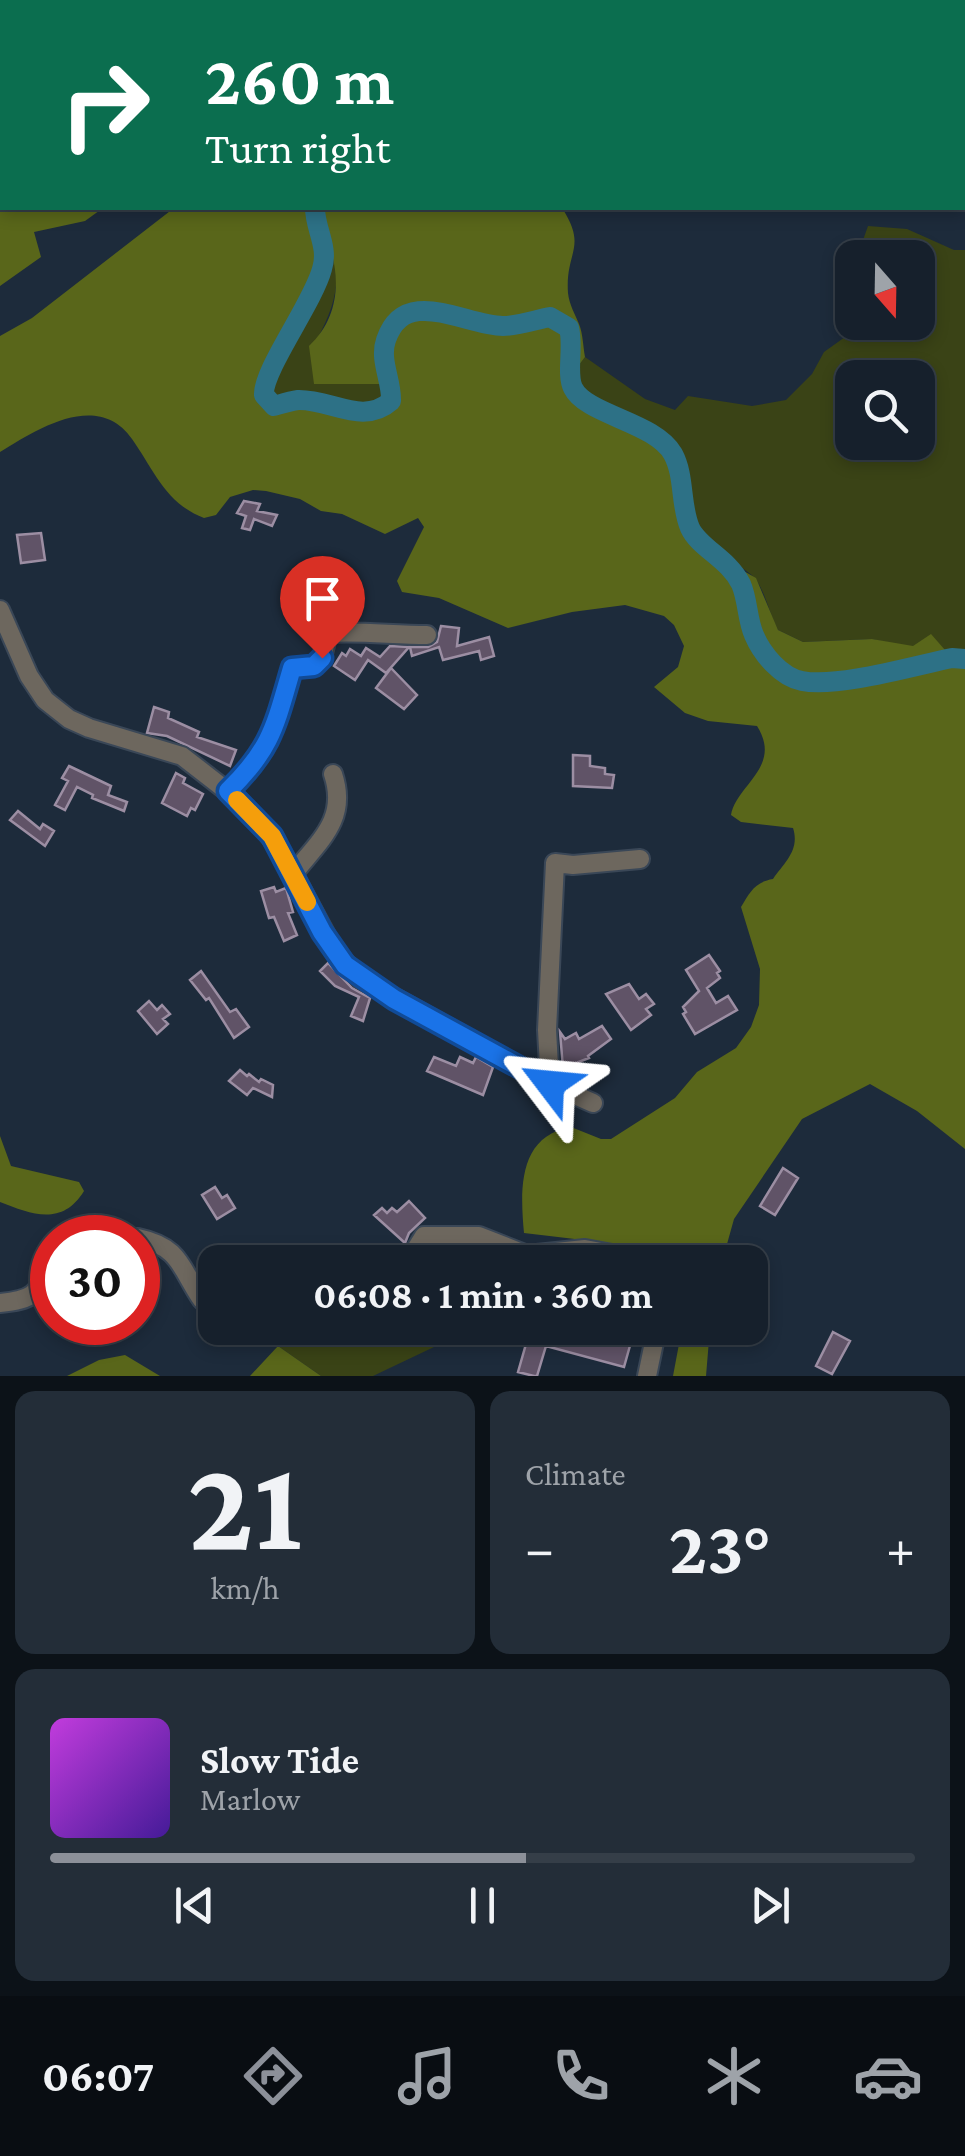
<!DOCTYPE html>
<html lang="en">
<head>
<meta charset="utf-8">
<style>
	body { margin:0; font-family:"Crimson Pro",serif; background:#232d38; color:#f1f3f6; height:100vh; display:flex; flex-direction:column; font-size:38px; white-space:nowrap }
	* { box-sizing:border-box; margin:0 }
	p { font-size:32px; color:#9ea3a9 }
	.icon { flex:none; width:55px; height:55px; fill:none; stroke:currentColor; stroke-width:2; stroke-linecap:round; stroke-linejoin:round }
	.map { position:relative; height:1376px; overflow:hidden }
	.details { display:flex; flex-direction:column; gap:15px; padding:15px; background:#0c1218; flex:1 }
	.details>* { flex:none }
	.banner { position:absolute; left:0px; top:0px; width:965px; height:210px; box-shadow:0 5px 15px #0003,0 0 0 2px #353e48; background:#0b6e4f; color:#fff; overflow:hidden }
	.needle { width:65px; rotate:160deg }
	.controls { position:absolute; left:835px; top:240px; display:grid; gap:20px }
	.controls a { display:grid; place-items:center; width:100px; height:100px; border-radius:20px; background:#16202c; box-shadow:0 5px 15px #0003,0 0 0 2px #353e48; font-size:50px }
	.speed { position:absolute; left:30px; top:1215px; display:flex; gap:20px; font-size:50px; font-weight:700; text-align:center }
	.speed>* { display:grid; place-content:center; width:130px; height:130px; border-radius:50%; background:#16202c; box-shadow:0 5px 15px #0003,0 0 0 2px #353e48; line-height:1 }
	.speed .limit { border:15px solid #d22; background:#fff; color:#111 }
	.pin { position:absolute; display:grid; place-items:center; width:85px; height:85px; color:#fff; margin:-102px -42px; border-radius:50% 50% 50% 0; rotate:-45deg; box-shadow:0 0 10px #0007 }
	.pin .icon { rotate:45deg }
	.me { position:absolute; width:110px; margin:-55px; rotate:299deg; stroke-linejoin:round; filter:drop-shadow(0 0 8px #0008) }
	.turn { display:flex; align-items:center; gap:35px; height:210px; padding:0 40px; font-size:45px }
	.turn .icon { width:130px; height:130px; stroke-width:2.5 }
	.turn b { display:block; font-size:70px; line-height:85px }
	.big { font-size:75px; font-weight:700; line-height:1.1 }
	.details .tile { flex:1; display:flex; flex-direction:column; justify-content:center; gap:15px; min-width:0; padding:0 35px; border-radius:20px; background:#232d38 }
	.details .dial { align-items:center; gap:0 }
	.dial b { font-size:130px; line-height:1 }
	.song { display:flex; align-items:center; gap:30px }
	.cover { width:120px; height:120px; border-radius:15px; background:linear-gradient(135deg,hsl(290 70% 55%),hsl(260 70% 35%)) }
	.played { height:10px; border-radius:5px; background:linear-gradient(90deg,#8c9099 55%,#353e48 55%) }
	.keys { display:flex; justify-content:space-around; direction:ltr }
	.heat { display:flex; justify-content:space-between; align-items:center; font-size:55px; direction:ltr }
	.details .tiles { flex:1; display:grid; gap:15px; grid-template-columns:1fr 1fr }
	.tile:last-child { grid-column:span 2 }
	.trip { position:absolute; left:198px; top:1245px; width:570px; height:100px; border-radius:20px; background:#16202c; box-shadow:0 5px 15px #0003,0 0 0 2px #353e48; font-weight:700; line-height:100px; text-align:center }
	.tab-bar { display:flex; height:160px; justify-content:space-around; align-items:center; background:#090d12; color:#9ea3a9 }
	.tab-bar .icon { width:70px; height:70px }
	.tab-bar .current { color:#8c9099 }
	.tab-bar b { font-size:45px; color:#f1f3f6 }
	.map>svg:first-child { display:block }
	.green { fill:#3a4316; fill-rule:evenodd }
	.forest { fill:#59661a; fill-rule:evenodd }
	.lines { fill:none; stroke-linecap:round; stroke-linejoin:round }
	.river { stroke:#2d7186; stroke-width:20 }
	.building { fill:#605367; stroke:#9c8ea3; stroke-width:2.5 }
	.minor-casing { stroke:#3a4757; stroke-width:22 }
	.minor { stroke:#6d675e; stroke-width:18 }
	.route-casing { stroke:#114b97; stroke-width:25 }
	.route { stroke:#1a73e8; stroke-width:18 }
	.slow { stroke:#f59e0b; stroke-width:18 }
</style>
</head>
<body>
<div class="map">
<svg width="965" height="1376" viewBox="0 0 965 1376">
	<rect width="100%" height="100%" fill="#1d2b3b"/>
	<path class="green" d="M 315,214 C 342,261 344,290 317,339 L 392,384 L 391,401 C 363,426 331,399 298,400 C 290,401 281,404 274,406 L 264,395 C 262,363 315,307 323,269 C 325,253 317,230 315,214 Z
		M 868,226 L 907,229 L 954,250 L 965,250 L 965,659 L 872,639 L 803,642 L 778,630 C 770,615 766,595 757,581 C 746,564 703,553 691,529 C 678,502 687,463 662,442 C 637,420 579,411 570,377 L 585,357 L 645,399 L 675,410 L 688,396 L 752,406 L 786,400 L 812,374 L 824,352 L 852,332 L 852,272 L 852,322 L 918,322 L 918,258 L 857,257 ZM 852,378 L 918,378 L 918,442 L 852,442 Z
		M 287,1328 L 474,1328 L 373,1376 L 321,1376 L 278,1346 Z"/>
	<path class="forest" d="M 0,0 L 105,2 L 2,2 L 2,208 L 103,208 L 85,221 L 34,232 L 41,257 L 0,286 Z
		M 174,208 L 562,208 C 588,248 565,251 568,293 C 569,304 575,314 579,324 C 583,334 583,346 585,357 L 570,377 L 580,397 L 664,443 L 678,467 L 689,526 L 696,537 L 726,561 L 756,578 L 778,630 L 803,642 L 872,639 L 913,646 L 931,634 L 952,658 L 965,659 L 965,1149 L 917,1111 L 870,1084 L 802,1119 L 734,1219 L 722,1262 L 650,1262 L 617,1244 L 524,1233 C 520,1190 518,1136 571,1127 L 601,1139 L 611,1139 L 675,1098 L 697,1072 L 736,1048 L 751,1027 L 759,1005 L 760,969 L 741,907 C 750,892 755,882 773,879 C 785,862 800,850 793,828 L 741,822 L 731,815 C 736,785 783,767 757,726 L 708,721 L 685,713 L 654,687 L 678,667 L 684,646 L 674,625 L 664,616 L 625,605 L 572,612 L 508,628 L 439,598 L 402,592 L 397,581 L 424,527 L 418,518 L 385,534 L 342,514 L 321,511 L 300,499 L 266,491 L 253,490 L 230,497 L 216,515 L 204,518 C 165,503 154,470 132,439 C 98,390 37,429 0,452 L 0,336 L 32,318 ZM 317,219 C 341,259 346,312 309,346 L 314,384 L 391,384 L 391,401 C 363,426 331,399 298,400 C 290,401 281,404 274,405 L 264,396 C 262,365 315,304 323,266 C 327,249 320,234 317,219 Z
		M 0,1136 L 11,1166 L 79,1182 L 84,1191 C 62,1227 31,1214 0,1202 Z
		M 682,1328 L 710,1328 L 706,1376 L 673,1376 Z
		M 278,1346 L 321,1376 L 250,1376 Z
		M 125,1355 L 160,1376 L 67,1376 L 99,1360 Z"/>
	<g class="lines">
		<path class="river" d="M 107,0 L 108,2
			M 315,208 C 315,229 329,247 322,269 C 313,303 262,371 264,395 L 274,406 C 281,404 290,401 298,400 C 331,399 363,426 391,401 C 392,381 379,360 386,340 C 405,284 465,326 503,326 C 518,326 535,320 550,317 L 569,328 C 574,346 566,374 573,388 C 586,415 655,422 673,454 C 685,476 680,505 690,528 C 699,548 728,558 741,584 C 748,600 747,619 754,635 C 762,654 781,677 802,681 C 838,688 913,666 952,658 L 965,659"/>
	</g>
	<path class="building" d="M 244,501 L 260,504 L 257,511 L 277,515 L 272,526 L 254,519 L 250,530 L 242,528 L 246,516 L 237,513 Z
		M 41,533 L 45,560 L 21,563 L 17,535 Z
		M 441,626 L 459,628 L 457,646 L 489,637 L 494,656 L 481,660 L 479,651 L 443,660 L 439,647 L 412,656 L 410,647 L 428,647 L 437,642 Z
		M 390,646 L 409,647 L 386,673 L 368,660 L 355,680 L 334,666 L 342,653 L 346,656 L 350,649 L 361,656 L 366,648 L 380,657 Z
		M 391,668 L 417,695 L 404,709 L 376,688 Z
		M 154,707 L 169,712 L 168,718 L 199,732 L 197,737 L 236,750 L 230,766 L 167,736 L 147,733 Z
		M 573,755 L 590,756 L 590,766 L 605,768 L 605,774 L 614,775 L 612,788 L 573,786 Z
		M 69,766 L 111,786 L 108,795 L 127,802 L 124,811 L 92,798 L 93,795 L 77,787 L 65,810 L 55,805 L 68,781 L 62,778 Z
		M 176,773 L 185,778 L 183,783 L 203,794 L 195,810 L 191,808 L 187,816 L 162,803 Z
		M 18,811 L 40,829 L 43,824 L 54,831 L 45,846 L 10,820 Z
		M 274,887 L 276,892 L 286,888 L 293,912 L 288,913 L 297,935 L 284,941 L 274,917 L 269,918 L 261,891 Z
		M 709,955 L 720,971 L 717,973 L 720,978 L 707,988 L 716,1003 L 728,996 L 737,1010 L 695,1034 L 683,1014 L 686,1012 L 683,1007 L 699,991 L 686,970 Z
		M 328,963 L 352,988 L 370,998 L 363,1021 L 351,1016 L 359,997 L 335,986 L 320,971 Z
		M 201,971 L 230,1012 L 236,1009 L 249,1027 L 234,1038 L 209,998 L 206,1000 L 190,980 Z
		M 629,984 L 639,999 L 646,994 L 654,1004 L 646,1009 L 651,1015 L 631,1030 L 606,994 Z
		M 149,1001 L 157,1010 L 162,1005 L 170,1014 L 163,1019 L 168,1024 L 157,1034 L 138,1011 Z
		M 602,1026 L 611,1039 L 588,1056 L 589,1058 L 563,1068 L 560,1032 L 565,1039 L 576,1033 L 579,1039 Z
		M 434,1057 L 456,1066 L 460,1057 L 473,1063 L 476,1057 L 493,1067 L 483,1095 L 427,1071 Z
		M 240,1070 L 247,1076 L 249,1074 L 259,1082 L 261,1079 L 273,1085 L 272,1097 L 253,1088 L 247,1095 L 229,1081 Z
		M 783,1168 L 798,1178 L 775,1215 L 760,1206 Z
		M 215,1187 L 222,1198 L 227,1195 L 235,1208 L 217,1219 L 202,1195 Z
		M 409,1201 L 425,1218 L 409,1233 L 405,1243 L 374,1215 L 382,1208 L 387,1213 L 392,1208 L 397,1212 Z
		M 524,1328 L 627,1328 L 625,1333 L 633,1335 L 624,1367 L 546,1346 L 537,1376 L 534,1376 L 518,1372 L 526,1344 L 520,1343 Z
		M 833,1332 L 850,1341 L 832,1374 L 816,1366 Z"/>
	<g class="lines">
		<defs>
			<path id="minor" d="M 725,2 L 725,0
				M 962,46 L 965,35
				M 0,610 L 29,676 L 45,700 L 69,719 L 89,728 L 182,756 L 227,791 L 259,822 L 281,851 L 335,952 L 361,979 L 550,1084 L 593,1103
				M 328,633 C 362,631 393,635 427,635
				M 227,791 C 272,748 275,726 292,668 L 314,666 L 322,658 L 335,604
				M 293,874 C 320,840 348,819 333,774
				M 550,1084 L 547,1030 L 555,863 L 573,865 L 640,859
				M 93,1238 L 136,1238
				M 138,1238 C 181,1247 180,1268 202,1300 L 215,1303
				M 408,1262 L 424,1236 L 479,1236 L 527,1255 L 585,1249 L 655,1262
				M 0,1303 C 34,1300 36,1294 52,1266
				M 647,1376 L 657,1328"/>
		</defs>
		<use href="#minor" class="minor-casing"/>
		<use href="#minor" class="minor"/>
	</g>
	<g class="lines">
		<defs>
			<path id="route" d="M 322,658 L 314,666 L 292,668 C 275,726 272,748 228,791 L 272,836 L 322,932 L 345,965 L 394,999 L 550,1084"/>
		</defs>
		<use href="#route" class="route-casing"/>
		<use href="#route" class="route"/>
		<path class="slow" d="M 237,800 L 272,836 L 307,902"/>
	</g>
</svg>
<div class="controls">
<a><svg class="needle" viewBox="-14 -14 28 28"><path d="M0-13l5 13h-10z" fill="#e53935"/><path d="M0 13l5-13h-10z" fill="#9ea3a9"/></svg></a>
<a><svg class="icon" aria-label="search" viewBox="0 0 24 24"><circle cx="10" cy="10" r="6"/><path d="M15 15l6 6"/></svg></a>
</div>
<div class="speed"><div class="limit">30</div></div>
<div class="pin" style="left:322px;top:658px;background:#d93025"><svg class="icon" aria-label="arrive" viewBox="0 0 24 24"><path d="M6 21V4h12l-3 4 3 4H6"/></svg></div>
<svg class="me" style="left:550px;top:1084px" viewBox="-20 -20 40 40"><path d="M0-17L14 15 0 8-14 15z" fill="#1a73e8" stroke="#fff" stroke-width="4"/></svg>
<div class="trip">06:08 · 1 min · 360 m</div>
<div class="banner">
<div class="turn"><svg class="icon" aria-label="right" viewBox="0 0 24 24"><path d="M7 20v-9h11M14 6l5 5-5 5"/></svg><div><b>260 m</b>Turn right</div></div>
</div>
</div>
<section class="details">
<div class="tiles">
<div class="tile dial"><b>21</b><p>km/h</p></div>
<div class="tile"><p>Climate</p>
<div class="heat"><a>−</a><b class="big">23°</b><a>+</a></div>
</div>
<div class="tile">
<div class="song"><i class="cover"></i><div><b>Slow Tide</b><p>Marlow</p></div></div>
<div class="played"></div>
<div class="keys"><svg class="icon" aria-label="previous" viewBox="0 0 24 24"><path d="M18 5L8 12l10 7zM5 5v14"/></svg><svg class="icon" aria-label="pause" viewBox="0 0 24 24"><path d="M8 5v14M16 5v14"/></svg><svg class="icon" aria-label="next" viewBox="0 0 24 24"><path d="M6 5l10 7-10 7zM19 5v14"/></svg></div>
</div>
</div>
</section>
<nav class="tab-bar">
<b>06:07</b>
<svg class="icon current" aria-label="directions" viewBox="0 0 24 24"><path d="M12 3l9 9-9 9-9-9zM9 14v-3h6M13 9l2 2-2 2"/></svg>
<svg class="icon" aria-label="music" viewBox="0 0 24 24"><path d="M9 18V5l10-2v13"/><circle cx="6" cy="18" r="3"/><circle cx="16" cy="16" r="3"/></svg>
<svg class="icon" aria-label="phone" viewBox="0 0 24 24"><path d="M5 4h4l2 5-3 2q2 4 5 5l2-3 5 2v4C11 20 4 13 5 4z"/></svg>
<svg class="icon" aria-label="climate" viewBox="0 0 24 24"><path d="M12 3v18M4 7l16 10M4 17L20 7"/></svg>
<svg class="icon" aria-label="car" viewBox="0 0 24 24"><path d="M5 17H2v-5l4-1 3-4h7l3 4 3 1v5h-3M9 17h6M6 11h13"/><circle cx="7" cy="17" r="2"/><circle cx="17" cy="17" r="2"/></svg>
</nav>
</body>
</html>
